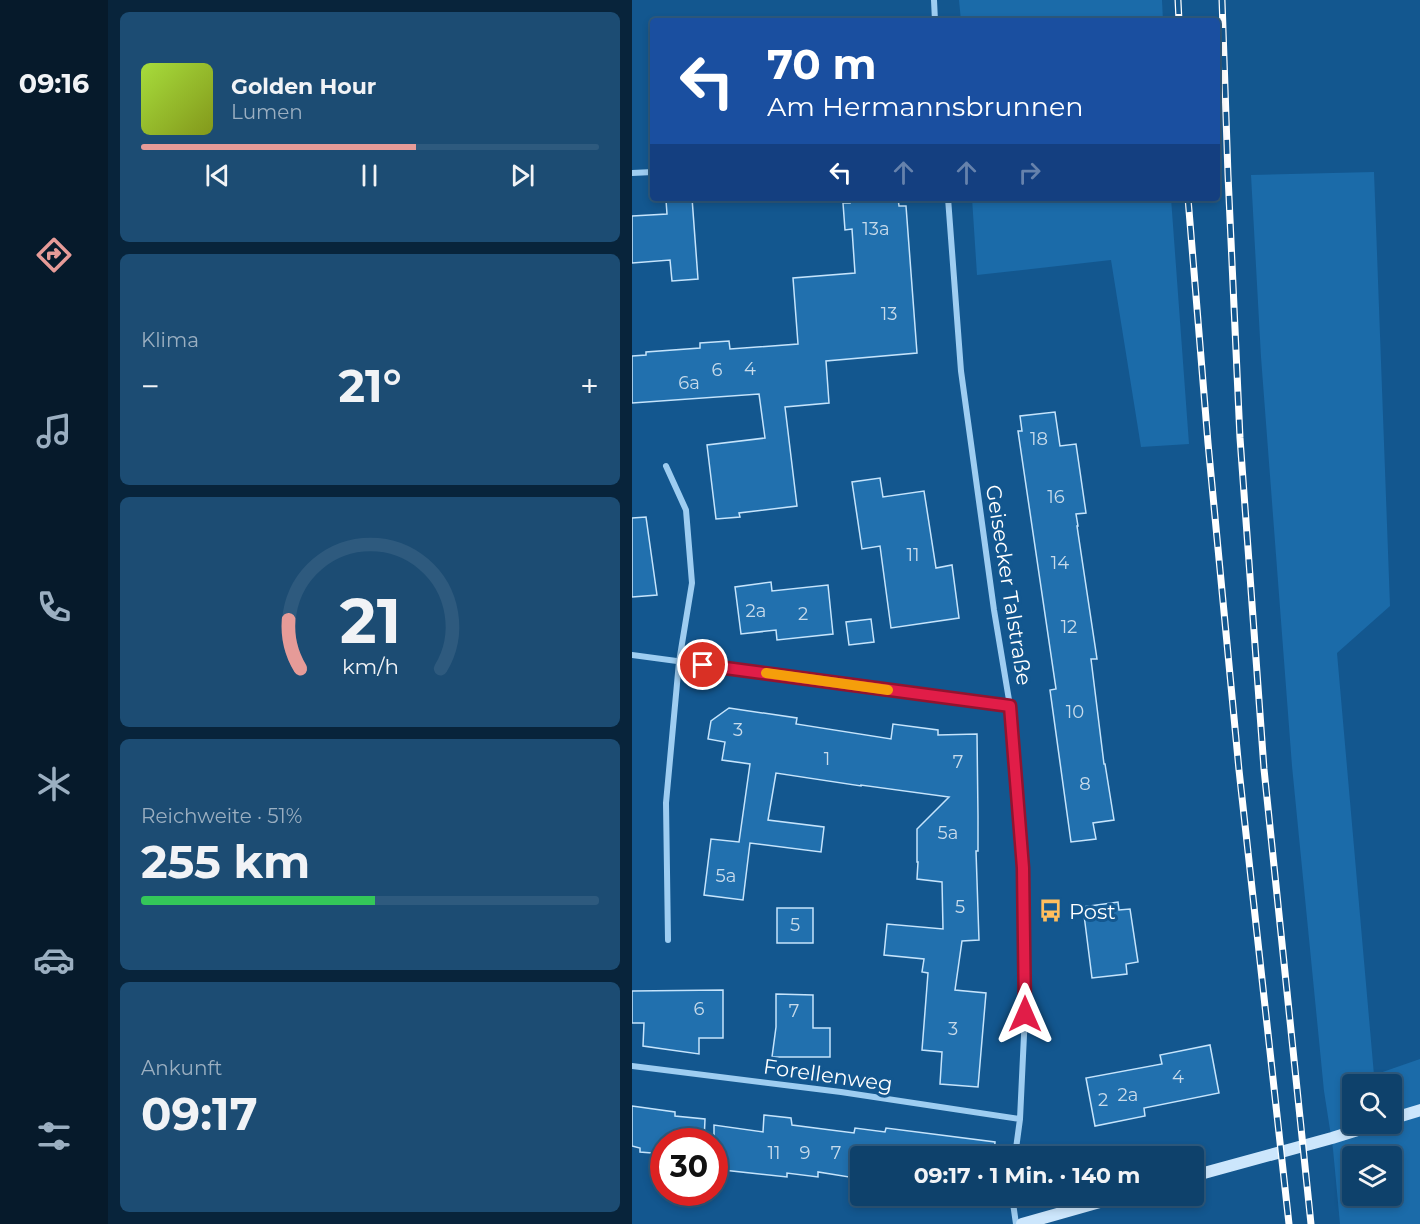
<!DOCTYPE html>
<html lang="de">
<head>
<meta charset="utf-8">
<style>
	body { margin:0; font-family:Montserrat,sans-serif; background:#1c4c73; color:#f1f3f6; height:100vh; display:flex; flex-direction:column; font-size:22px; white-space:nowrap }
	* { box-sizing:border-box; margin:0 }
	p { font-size:20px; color:#9bafc1 }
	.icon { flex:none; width:33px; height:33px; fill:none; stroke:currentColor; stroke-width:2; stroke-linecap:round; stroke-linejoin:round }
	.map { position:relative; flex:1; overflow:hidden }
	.details { display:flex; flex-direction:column; gap:12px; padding:12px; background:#08243b; width:524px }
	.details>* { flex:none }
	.top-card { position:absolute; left:18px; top:18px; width:570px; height:183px; border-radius:6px; box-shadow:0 3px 9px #0003,0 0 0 2px #2e5a7e; background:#1a4fa0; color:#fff; overflow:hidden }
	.buttons { position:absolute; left:710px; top:1074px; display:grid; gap:12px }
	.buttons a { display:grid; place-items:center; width:60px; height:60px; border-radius:6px; background:#0e416b; box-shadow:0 3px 9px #0003,0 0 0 2px #2e5a7e; font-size:30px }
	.speed { position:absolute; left:18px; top:1128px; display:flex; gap:12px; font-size:30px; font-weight:700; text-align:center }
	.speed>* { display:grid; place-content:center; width:78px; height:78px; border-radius:50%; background:#0e416b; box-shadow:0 3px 9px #0003,0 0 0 2px #2e5a7e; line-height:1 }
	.speed .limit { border:9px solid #d22; background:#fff; color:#111 }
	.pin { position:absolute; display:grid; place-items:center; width:51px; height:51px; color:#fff; margin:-26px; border:3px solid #fff; border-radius:50%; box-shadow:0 2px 6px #0007 }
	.me { position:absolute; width:66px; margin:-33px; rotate:0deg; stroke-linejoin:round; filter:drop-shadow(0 0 4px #0008) }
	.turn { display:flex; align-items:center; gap:21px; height:126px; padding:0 18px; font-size:27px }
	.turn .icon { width:78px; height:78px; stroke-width:2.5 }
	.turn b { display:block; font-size:42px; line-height:51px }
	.lanes { display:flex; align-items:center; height:57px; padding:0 18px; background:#0003; justify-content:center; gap:30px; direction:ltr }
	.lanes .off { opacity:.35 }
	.big { font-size:45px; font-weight:700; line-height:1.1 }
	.details .widget { flex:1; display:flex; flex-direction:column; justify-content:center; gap:9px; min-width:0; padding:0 21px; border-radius:9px; background:#1c4c73 }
	.details .dial { align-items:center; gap:0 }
	.dial svg { height:156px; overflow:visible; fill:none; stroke:#2e5a7e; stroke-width:7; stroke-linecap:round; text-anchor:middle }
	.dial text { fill:#f1f3f6; stroke:none }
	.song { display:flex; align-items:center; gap:18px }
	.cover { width:72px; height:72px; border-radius:9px; background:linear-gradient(135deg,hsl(80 70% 55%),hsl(70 70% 35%)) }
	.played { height:6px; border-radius:3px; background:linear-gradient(90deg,#e69b98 60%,#2e5a7e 60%) }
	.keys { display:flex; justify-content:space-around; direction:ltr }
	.heat { display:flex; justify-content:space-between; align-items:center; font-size:33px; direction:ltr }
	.charge { height:9px; border-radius:4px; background:linear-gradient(90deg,#34c759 51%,#2e5a7e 0) }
	.trip { position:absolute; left:218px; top:1146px; width:354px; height:60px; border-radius:6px; background:#0e416b; box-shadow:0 3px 9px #0003,0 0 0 2px #2e5a7e; font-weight:700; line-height:60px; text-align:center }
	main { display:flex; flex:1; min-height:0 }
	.tab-bar { display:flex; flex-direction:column; width:108px; justify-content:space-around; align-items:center; background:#061a2b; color:#9bafc1 }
	.tab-bar .icon { width:42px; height:42px }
	.tab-bar .current { color:#e69b98 }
	.tab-bar b { font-size:27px; color:#f1f3f6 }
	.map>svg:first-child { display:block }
	.green { fill:#1b6ba9; fill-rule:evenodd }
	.building { fill:#2170ae; stroke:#c5e4fc; stroke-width:1.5 }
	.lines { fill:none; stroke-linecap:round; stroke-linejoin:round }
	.minor { stroke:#9ecdf1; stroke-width:6 }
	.secondary { stroke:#cce6fc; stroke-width:12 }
	.rail-casing { stroke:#fff; stroke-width:7 }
	.rail { stroke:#13578f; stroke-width:4.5; stroke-dasharray:14; stroke-linecap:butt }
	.route-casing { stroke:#92132f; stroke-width:15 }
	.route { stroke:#e11d48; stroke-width:10 }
	.slow { stroke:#f59e0b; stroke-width:10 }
	.labels { text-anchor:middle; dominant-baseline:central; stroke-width:6; stroke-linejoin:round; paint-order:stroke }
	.number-label { font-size:18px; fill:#c8dbeb }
	.street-label { font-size:21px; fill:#fff; stroke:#13578f }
	.poi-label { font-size:21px; fill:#fff; stroke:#13578f; text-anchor:start }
</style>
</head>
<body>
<main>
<nav class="tab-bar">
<b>09:16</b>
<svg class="icon current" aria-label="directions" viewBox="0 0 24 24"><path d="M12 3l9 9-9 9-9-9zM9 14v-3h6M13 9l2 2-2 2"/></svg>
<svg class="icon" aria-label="music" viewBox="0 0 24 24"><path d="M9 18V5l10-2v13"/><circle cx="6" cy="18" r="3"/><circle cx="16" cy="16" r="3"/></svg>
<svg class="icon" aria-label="phone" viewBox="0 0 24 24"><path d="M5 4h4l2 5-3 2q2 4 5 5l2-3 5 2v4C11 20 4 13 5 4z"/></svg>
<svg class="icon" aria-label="climate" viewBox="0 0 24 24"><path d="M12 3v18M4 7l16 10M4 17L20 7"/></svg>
<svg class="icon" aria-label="car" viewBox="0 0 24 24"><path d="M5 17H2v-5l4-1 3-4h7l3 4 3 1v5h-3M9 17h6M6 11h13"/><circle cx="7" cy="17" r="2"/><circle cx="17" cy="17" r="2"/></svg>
<svg class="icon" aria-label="filters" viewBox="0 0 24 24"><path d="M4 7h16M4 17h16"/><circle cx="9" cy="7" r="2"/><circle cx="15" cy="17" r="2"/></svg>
</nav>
<section class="details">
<div class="widget">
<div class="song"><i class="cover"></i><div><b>Golden Hour</b><p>Lumen</p></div></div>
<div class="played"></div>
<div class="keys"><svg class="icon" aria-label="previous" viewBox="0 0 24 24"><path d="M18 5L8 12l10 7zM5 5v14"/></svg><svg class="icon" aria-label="pause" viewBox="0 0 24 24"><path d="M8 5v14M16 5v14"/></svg><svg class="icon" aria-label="next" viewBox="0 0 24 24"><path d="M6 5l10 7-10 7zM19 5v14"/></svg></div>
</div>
<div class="widget"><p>Klima</p>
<div class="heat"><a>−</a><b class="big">21°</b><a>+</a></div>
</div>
<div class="widget dial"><svg viewBox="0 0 100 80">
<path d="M14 69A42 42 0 1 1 86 69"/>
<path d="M14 69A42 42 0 0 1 8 44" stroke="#e69b98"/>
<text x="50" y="56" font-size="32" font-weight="700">21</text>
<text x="50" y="72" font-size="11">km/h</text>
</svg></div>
<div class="widget"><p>Reichweite · 51%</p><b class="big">255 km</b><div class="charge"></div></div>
<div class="widget"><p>Ankunft</p><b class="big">09:17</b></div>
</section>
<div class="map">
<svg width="789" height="1224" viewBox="0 0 789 1224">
	<rect width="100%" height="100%" fill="#13578f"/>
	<path class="green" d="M 327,0 L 530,0 L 531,21 L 329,21 Z
		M 742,172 L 758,606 L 705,653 L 742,1075 L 788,1059 L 788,1224 L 708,1224 L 701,1149 L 692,1091 L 660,766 L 629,357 L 619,175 ZM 720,1084 L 759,1084 L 759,1124 L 720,1124 ZM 720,1156 L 759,1156 L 759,1196 L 720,1196 Z
		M 340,198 L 539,198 L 557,444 L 509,447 L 479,260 L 345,275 Z"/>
	<path class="building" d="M 60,198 L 66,279 L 40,281 L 38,260 L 0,263 L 0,216 L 35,214 L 34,200 Z
		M 217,198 L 266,198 L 267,206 L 274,206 L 285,353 L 194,361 L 197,403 L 153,407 L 165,506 L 107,513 L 108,517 L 84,519 L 75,445 L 133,438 L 127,394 L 0,403 L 0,356 L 14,355 L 14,352 L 68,348 L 68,343 L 97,341 L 98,349 L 166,344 L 161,278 L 223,273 L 220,229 L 213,230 L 211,203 L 218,203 Z
		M 423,412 L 428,446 L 444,444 L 454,513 L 444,514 L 446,526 L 445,526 L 465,659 L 459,659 L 472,764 L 473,764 L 482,820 L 461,823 L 464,839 L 439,842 L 418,690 L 424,689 L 386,431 L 390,431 L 388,416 Z
		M 248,478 L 251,497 L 292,491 L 304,568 L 320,565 L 327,618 L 259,628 L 248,546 L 230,549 L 220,482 Z
		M 14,517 L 25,595 L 0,597 L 0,518 Z
		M 139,582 L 140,591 L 196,585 L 201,634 L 145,640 L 144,630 L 109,634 L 103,587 Z
		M 239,619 L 242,642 L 217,645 L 214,622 Z
		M 97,708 L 165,718 L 164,724 L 259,739 L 261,724 L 306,730 L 306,735 L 345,734 L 346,816 L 346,851 L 344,851 L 347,940 L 330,941 L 323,990 L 354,993 L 346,1087 L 308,1084 L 310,1052 L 290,1050 L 296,973 L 290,972 L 292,959 L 252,955 L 255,924 L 311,929 L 310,882 L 285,879 L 286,862 L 285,862 L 285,829 L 317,797 L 229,785 L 229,786 L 144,773 L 136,820 L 192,827 L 189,852 L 118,843 L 111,900 L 72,895 L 79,839 L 107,842 L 118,764 L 90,760 L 93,742 L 76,739 L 79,721 Z
		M 486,902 L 487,910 L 498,909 L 506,962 L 494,964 L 495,974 L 460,978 L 451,907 Z
		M 145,908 L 181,908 L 181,943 L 145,943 Z
		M 91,990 L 91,1038 L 67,1038 L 67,1054 L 11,1046 L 12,1023 L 0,1023 L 0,991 Z
		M 144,994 L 181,995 L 181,1028 L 198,1028 L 198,1057 L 140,1057 L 144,1027 Z
		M 578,1045 L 587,1093 L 512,1108 L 513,1116 L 463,1126 L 454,1078 L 530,1064 L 528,1055 Z
		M 0,1106 L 43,1112 L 43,1116 L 73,1119 L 72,1142 L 32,1142 L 32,1154 L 8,1152 L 8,1148 L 0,1146 Z
		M 132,1115 L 159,1118 L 160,1125 L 222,1133 L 223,1128 L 253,1132 L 254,1128 L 363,1142 L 362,1156 L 228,1156 L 228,1174 L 218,1172 L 217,1177 L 186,1172 L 186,1177 L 155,1173 L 155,1177 L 82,1169 L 82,1125 L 131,1132 Z"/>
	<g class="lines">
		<path class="minor" d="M 302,0 L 303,21
			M 0,173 L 21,172
			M 316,198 L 329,371 L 362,610 L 378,706 L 391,868 L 393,1014 L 388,1119 L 383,1156
			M 34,466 L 54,510 L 60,583 L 47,662 L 34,803 L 36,940
			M 0,655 L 378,706
			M 0,1066 L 209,1092 L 388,1119
			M 380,1196 L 384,1224"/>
		<path class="secondary" d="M 759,1119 L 789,1110
			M 561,1176 L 700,1138 L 745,1124
			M 390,1224 L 489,1196"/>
		<defs>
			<path id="rail" d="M 546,0 L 547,21
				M 590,0 L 596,175 L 608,438 L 632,769 L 679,1224
				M 556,198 L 576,443 L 607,770 L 657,1224"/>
		</defs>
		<use href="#rail" class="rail-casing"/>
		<use href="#rail" class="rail"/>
	</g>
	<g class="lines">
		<defs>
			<path id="route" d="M 71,665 L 378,706 L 391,868 L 393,1014"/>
		</defs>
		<use href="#route" class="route-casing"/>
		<use href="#route" class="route"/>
		<path class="slow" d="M 134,673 L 256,690"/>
	</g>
	<defs>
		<symbol id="bus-bare" viewBox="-9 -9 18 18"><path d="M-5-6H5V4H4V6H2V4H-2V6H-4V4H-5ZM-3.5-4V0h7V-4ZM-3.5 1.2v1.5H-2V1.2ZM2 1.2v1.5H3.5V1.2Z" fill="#ffbe5e" stroke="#13578f" stroke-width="2.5" paint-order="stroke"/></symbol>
	</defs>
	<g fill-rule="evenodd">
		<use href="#bus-bare" x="402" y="894" width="33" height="33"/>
	</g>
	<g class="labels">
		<g class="number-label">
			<text x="244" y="229">13a</text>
			<text x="257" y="314">13</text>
			<text x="118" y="369">4</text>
			<text x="85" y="370">6</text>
			<text x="57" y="383">6a</text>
			<text x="407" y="439">18</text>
			<text x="424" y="497">16</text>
			<text x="281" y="555">11</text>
			<text x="428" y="563">14</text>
			<text x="124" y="611">2a</text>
			<text x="171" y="614">2</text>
			<text x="437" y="627">12</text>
			<text x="443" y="712">10</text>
			<text x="106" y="730">3</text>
			<text x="195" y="759">1</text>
			<text x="326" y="762">7</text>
			<text x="453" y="784">8</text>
			<text x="316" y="833">5a</text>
			<text x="94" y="876">5a</text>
			<text x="328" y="907">5</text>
			<text x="163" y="925">5</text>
			<text x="67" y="1009">6</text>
			<text x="162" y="1011">7</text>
			<text x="321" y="1029">3</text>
			<text x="546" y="1077">4</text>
			<text x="496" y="1095">2a</text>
			<text x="471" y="1100">2</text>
			<text x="142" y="1153">11</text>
			<text x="173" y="1153">9</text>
			<text x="204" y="1153">7</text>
		</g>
		<g class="street-label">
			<text transform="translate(377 585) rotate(81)">Geisecker Talstraße</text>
			<text transform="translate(196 1075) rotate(8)">Forellenweg</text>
		</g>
		<g class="poi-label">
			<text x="437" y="911">Post</text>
		</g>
	</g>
</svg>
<div class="buttons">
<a><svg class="icon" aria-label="search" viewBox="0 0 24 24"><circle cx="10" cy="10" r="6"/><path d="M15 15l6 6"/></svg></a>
<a><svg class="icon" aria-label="layers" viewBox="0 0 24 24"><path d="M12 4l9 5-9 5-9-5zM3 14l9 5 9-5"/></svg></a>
</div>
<div class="speed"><div class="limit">30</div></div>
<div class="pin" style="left:71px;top:665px;background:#d93025"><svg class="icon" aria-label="arrive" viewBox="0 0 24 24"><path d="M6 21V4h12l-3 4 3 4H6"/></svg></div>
<svg class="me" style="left:393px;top:1014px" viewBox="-20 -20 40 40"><path d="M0-17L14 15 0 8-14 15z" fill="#e11d48" stroke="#fff" stroke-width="4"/></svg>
<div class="trip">09:17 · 1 Min. · 140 m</div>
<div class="top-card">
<div class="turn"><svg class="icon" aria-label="left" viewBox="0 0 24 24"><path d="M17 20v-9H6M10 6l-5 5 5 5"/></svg><div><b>70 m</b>Am Hermannsbrunnen</div></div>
<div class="lanes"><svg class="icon" aria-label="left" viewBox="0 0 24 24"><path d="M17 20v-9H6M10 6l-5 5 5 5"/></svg><svg class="icon off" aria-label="ahead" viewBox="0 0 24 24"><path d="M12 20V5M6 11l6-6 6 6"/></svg><svg class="icon off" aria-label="ahead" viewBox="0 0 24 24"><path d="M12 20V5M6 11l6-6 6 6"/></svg><svg class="icon off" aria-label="right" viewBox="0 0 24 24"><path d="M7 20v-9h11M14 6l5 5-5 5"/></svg></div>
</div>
</div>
</main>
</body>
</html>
